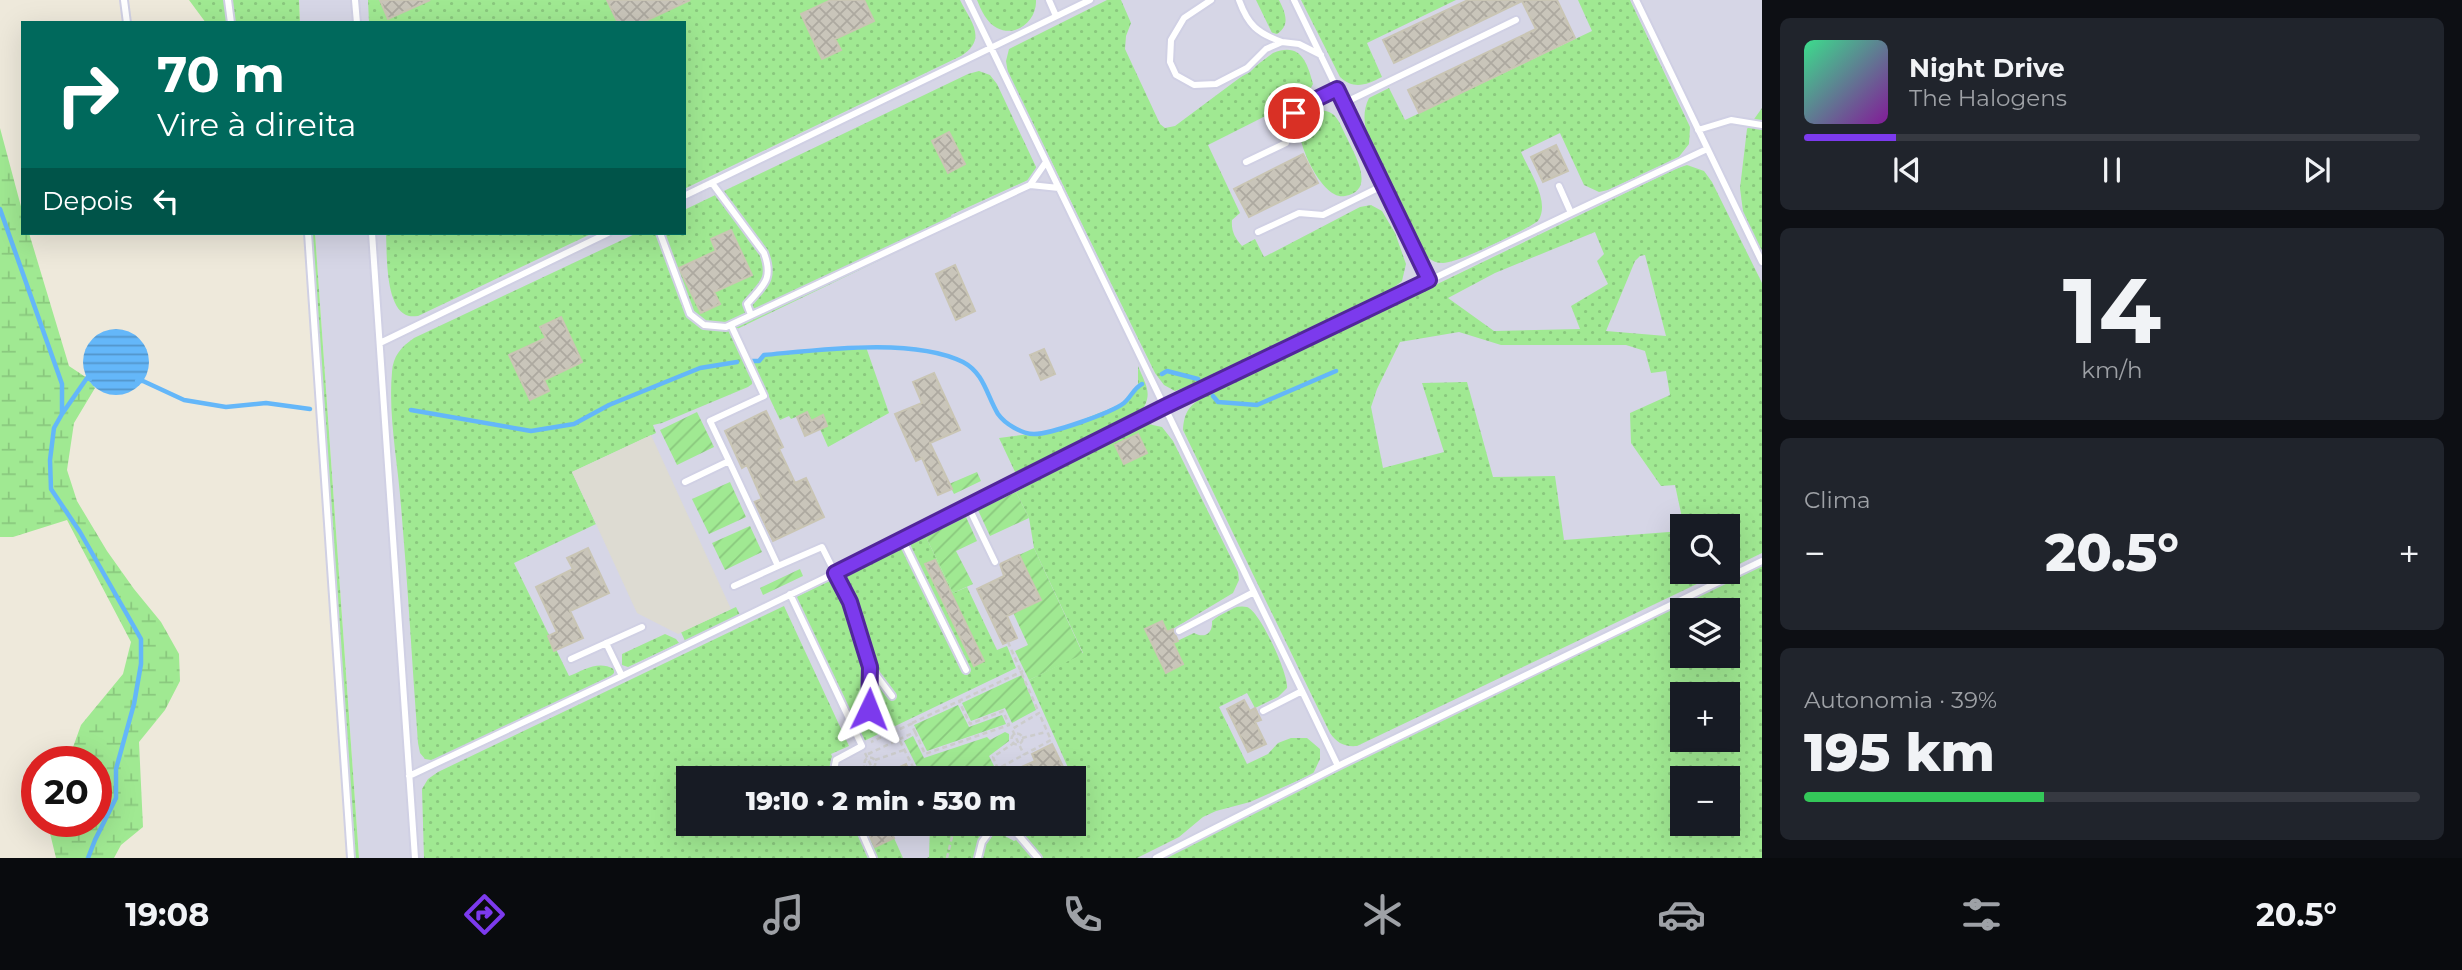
<!DOCTYPE html>
<html lang="pt">
<head>
<meta charset="utf-8">
<style>
	body { margin:0; font-family:Montserrat,sans-serif; background:#20242c; color:#f1f3f6; height:100vh; display:flex; flex-direction:column; font-size:26px; white-space:nowrap }
	* { box-sizing:border-box; margin:0 }
	p { font-size:23px; color:#9ea1a6 }
	.icon { flex:none; width:38px; height:38px; fill:none; stroke:currentColor; stroke-width:2; stroke-linecap:round; stroke-linejoin:round }
	.map { position:relative; flex:1; overflow:hidden }
	.side { display:flex; flex-direction:column; gap:18px; padding:18px; background:#0d0f14; width:700px }
	.side>* { flex:none }
	.guide { position:absolute; left:21px; top:21px; width:665px; height:214px; border-radius:0px; box-shadow:0 7px 28px #0002; background:#00695c; color:#fff; overflow:hidden }
	.controls { position:absolute; left:1670px; top:514px; display:grid; gap:14px }
	.controls a { display:grid; place-items:center; width:70px; height:70px; border-radius:0px; background:#171b24; box-shadow:0 7px 28px #0002; font-size:35px }
	.speed { position:absolute; left:21px; top:746px; display:flex; gap:14px; font-size:35px; font-weight:700; text-align:center }
	.speed>* { display:grid; place-content:center; width:91px; height:91px; border-radius:50%; background:#171b24; box-shadow:0 7px 28px #0002; line-height:1 }
	.speed .limit { border:10px solid #d22; background:#fff; color:#111 }
	.pin { position:absolute; display:grid; place-items:center; width:60px; height:60px; color:#fff; margin:-30px; border:4px solid #fff; border-radius:50%; box-shadow:0 2px 7px #0007 }
	.me { position:absolute; width:77px; margin:-38px; rotate:2deg; stroke-linejoin:round; filter:drop-shadow(0 0 5px #0008) }
	.turn { display:flex; align-items:center; gap:24px; height:147px; padding:0 21px; font-size:32px }
	.turn .icon { width:91px; height:91px; stroke-width:2.5 }
	.turn b { display:block; font-size:49px; line-height:60px }
	.then { display:flex; align-items:center; height:66px; padding:0 21px; background:#0003; gap:14px; font-size:26px }
	.big { font-size:52px; font-weight:800; line-height:1.1 }
	.side .widget { flex:1; display:flex; flex-direction:column; justify-content:center; gap:10px; min-width:0; padding:0 24px; border-radius:10px; background:#20242c }
	.side .dial { align-items:center; gap:0 }
	.dial b { font-size:91px; line-height:1 }
	.song { display:flex; align-items:center; gap:21px }
	.cover { width:84px; height:84px; border-radius:10px; background:linear-gradient(135deg,hsl(150 70% 55%),hsl(290 70% 35%)) }
	.played { height:7px; border-radius:4px; background:linear-gradient(90deg,#7c3aed 15%,#363941 15%) }
	.keys { display:flex; justify-content:space-around; direction:ltr }
	.heat { display:flex; justify-content:space-between; align-items:center; font-size:38px; direction:ltr }
	.charge { height:10px; border-radius:5px; background:linear-gradient(90deg,#34c759 39%,#363941 0) }
	.trip { position:absolute; left:676px; top:766px; width:410px; height:70px; border-radius:0px; background:#171b24; box-shadow:0 7px 28px #0002; font-weight:800; line-height:70px; text-align:center }
	.menu { display:flex; height:112px; justify-content:space-around; align-items:center; background:#090b0e; color:#9ea1a6 }
	.menu .icon { width:49px; height:49px }
	.menu .current { color:#7c3aed }
	.menu b { font-size:32px; color:#f1f3f6 }
	main { display:flex; flex:1; min-height:0 }
	.map>svg:first-child { display:block }
	.airport { fill:#d6d6e6; fill-rule:evenodd }
	.grass { fill:url(#grass-dots); fill-rule:evenodd }
	.wetland { fill:url(#wetland-marsh) }
	.garden { fill:url(#garden-furrows) }
	.plaza { fill:#dddbd2 }
	.water { fill:url(#water-rules) }
	.lines { fill:none; stroke-linecap:round; stroke-linejoin:round }
	.stream { stroke:#64b7f9; stroke-width:4.5 }
	.building { fill:url(#building-cross-hatch); stroke:#c9c5b4; stroke-width:2 }
	.service-casing { stroke:#d0d0e4; stroke-width:10 }
	.path { stroke:#ccc; stroke-width:2.5; stroke-dasharray:5 3.5; stroke-linecap:butt }
	.service { stroke:#fff; stroke-width:6 }
	.route-casing { stroke:#51269a; stroke-width:18 }
	.route { stroke:#7c3aed; stroke-width:12 }
</style>
</head>
<body>
<main>
<div class="map">
<svg width="1762" height="858" viewBox="0 0 1762 858">
	<defs>
		<pattern id="grass-dots" width="8" height="8" patternUnits="userSpaceOnUse" patternTransform="scale(1.75)"><rect width="8" height="8" fill="#a0e992"/><path d="M2 2h.1M6 6h.1" fill="none" stroke="#8ac87e" stroke-width="1.8" stroke-linecap="round"/></pattern>
		<pattern id="wetland-marsh" width="20" height="14" patternUnits="userSpaceOnUse" patternTransform="scale(1.75)"><rect width="20" height="14" fill="#a0e992"/><path d="M1 5h8M5 5V1M11 12h8M15 12V8" fill="none" stroke="#8ac87e"/></pattern>
		<pattern id="garden-furrows" width="10" height="10" patternUnits="userSpaceOnUse" patternTransform="scale(1.75)"><rect width="10" height="10" fill="#a0e992"/><path d="M-1 1l2-2M0 10L10 0M9 11l2-2" fill="none" stroke="#8ac87e"/></pattern>
		<pattern id="water-rules" width="6" height="5" patternUnits="userSpaceOnUse" patternTransform="scale(1.75)"><rect width="6" height="5" fill="#64b7f9"/><path d="M0 2.5h6" fill="none" stroke="#5395ca"/></pattern>
		<pattern id="building-cross-hatch" width="8" height="8" patternUnits="userSpaceOnUse" patternTransform="scale(1.75)"><rect width="8" height="8" fill="#c9c5ba"/><path d="M0 0l8 8M0 8l8-8" fill="none" stroke="#ada9a0"/></pattern>
	</defs>
	<rect width="100%" height="100%" fill="#eee9db"/>
	<path class="airport" d="M 299,0 L 1762,0 L 1762,858 L 359,858 L 315,233 L 684,233 L 684,23 L 300,23 ZM 1682,527 L 1727,527 L 1727,572 L 1682,572 ZM 1682,611 L 1727,611 L 1727,656 L 1682,656 ZM 1682,695 L 1727,695 L 1727,740 L 1682,740 ZM 688,779 L 1073,779 L 1073,824 L 688,824 ZM 1682,779 L 1727,779 L 1727,824 L 1682,824 Z"/>
	<path class="grass" d="M 189,0 L 299,0 L 300,23 L 206,23 Z
		M 368,0 L 960,0 C 971,22 988,39 961,56 L 684,189 L 684,23 L 369,23 Z
		M 977,0 L 1036,0 C 1037,20 1017,38 997,28 C 987,23 981,10 977,0 Z
		M 1107,0 L 1121,0 L 1131,23 L 1126,36 L 1125,49 L 1160,124 L 1165,128 L 1175,126 L 1273,53 C 1300,42 1307,61 1313,84 L 1307,95 L 1208,145 L 1240,213 L 1232,220 C 1231,231 1235,238 1242,246 L 1255,239 L 1264,257 L 1360,207 L 1371,205 L 1382,211 L 1395,233 L 1406,264 L 1402,281 L 1388,292 L 1191,385 L 1175,391 L 1164,385 L 1155,373 L 1008,73 L 1006,61 L 1009,49 Z
		M 1256,0 L 1279,0 C 1285,12 1291,25 1277,34 L 1272,33 Z
		M 1301,0 L 1456,0 L 1367,43 L 1382,77 C 1366,85 1354,90 1340,77 Z
		M 1578,0 L 1630,0 L 1690,127 L 1689,144 L 1678,158 L 1608,190 L 1599,192 L 1584,185 L 1560,133 L 1521,152 C 1529,171 1551,202 1538,221 C 1526,230 1458,263 1443,263 C 1433,263 1427,258 1421,250 L 1369,140 C 1364,126 1362,112 1369,98 L 1389,88 L 1405,120 L 1592,31 Z
		M 979,71 L 990,75 L 997,84 L 1037,169 L 1028,180 L 951,215 L 955,224 L 731,332 L 753,377 L 752,384 L 748,387 L 662,423 L 653,425 L 656,433 L 572,472 L 596,524 L 514,563 L 569,676 C 584,670 598,660 614,669 L 614,673 L 611,676 L 442,758 L 431,760 L 425,759 L 420,753 L 418,743 C 412,664 408,585 401,506 C 398,463 388,416 392,372 C 393,356 401,347 414,338 L 637,233 L 684,233 L 684,210 L 968,74 Z
		M 1762,108 L 1762,262 L 1745,227 L 1740,188 L 1747,129 Z
		M 1314,110 C 1322,110 1327,110 1334,115 C 1340,121 1343,131 1347,138 C 1354,154 1377,190 1345,196 C 1323,201 1296,143 1300,126 C 1302,118 1307,114 1314,110 Z
		M 1687,165 L 1704,171 L 1712,182 L 1762,283 L 1762,553 L 1727,570 L 1727,527 L 1684,527 L 1675,485 L 1661,486 L 1631,443 L 1630,413 L 1670,395 L 1666,371 L 1651,373 L 1645,351 L 1626,345 L 1501,345 L 1459,332 L 1400,342 L 1377,389 L 1371,407 L 1383,468 L 1444,452 L 1422,383 L 1467,382 L 1493,477 L 1555,476 L 1564,540 L 1682,531 L 1682,572 L 1722,572 L 1357,746 C 1344,747 1337,743 1330,733 L 1183,430 C 1184,414 1188,406 1202,398 L 1675,169 ZM 1595,232 L 1604,254 L 1597,261 L 1608,284 L 1571,306 L 1580,329 L 1494,331 L 1448,298 L 1495,273 ZM 1645,255 L 1666,336 L 1606,331 L 1635,261 L 1640,256 Z
		M 308,233 L 315,233 L 359,858 L 351,858 Z
		M 386,233 L 593,233 L 418,316 C 414,316 410,317 406,315 C 385,305 387,253 386,233 Z
		M 866,347 L 889,413 L 828,447 L 820,429 L 827,425 L 823,415 L 811,421 L 806,413 L 791,419 L 789,416 L 780,420 L 752,361 L 759,361 L 764,355 Z
		M 1138,366 C 1146,386 1154,394 1140,413 L 1016,474 L 999,438 L 1057,430 L 1124,403 L 1138,385 Z
		M 1148,424 L 1162,427 L 1173,441 L 1238,572 L 1239,580 L 1233,593 L 1173,629 L 1167,632 L 1162,621 L 1145,629 L 1166,672 L 1183,664 L 1173,643 L 1194,633 C 1205,639 1213,633 1212,621 C 1221,613 1235,604 1247,607 C 1260,611 1289,675 1287,688 L 1278,697 L 1255,708 L 1247,693 L 1219,707 L 1247,764 L 1268,754 L 1278,743 L 1291,738 L 1307,738 L 1320,749 L 1320,759 L 1313,774 L 1250,802 L 1216,811 L 1203,817 L 1179,837 L 1137,858 L 927,858 L 929,857 L 930,824 L 995,824 L 1005,836 L 1014,841 L 1049,824 L 1073,824 L 1073,793 L 1078,790 L 1029,680 L 1083,653 L 1034,548 L 1029,518 L 1016,492 L 1085,454 Z
		M 926,537 L 953,593 L 967,587 L 997,650 L 1007,646 L 1016,668 L 864,741 L 796,597 L 901,545 L 903,548 Z
		M 1762,561 L 1762,858 L 1156,858 ZM 1682,611 L 1727,611 L 1727,656 L 1682,656 ZM 1682,695 L 1727,695 L 1727,740 L 1682,740 ZM 1682,779 L 1727,779 L 1727,824 L 1682,824 Z
		M 784,606 L 849,746 L 831,754 L 843,779 L 688,779 L 688,824 L 864,824 L 875,847 L 894,838 L 903,858 L 424,858 L 422,789 L 428,779 L 438,772 Z
		M 736,607 L 740,615 L 685,641 L 681,632 Z
		M 665,634 L 676,639 L 679,643 L 628,667 L 622,665 L 622,654 Z"/>
	<path class="wetland" d="M 0,128 L 23,214 L 23,233 L 29,233 L 69,366 L 87,378 L 95,388 L 74,423 L 67,470 L 77,501 L 107,551 L 134,589 L 161,622 L 179,654 L 180,681 L 165,710 L 139,742 L 143,827 L 121,845 L 114,858 L 56,858 L 47,821 L 96,821 L 96,761 L 68,761 L 81,725 L 123,674 L 131,642 L 67,520 L 13,537 L 0,537 Z"/>
	<path class="garden" d="M 697,412 L 714,447 L 677,465 L 660,430 Z
		M 977,472 L 981,481 L 954,494 L 949,484 Z
		M 730,482 L 746,517 L 709,534 L 692,499 Z
		M 1016,492 L 1029,518 L 990,536 L 978,510 Z
		M 966,517 L 977,541 L 956,551 L 973,584 L 953,593 L 926,537 Z
		M 750,526 L 762,552 L 725,570 L 712,543 Z
		M 1034,548 L 1083,654 L 1029,680 L 1015,651 L 1028,645 L 1010,606 L 1040,600 L 1019,555 Z
		M 800,569 L 803,576 L 763,595 L 760,588 Z
		M 1022,675 L 1036,710 L 1012,723 L 1005,708 L 971,721 L 962,703 Z
		M 958,705 L 969,727 L 1002,715 L 1006,724 L 927,751 L 914,725 Z
		M 1005,732 L 1009,734 L 1009,741 L 989,756 L 994,766 L 971,779 L 923,779 L 904,741 L 913,736 L 924,758 L 987,737 L 990,740 Z"/>
	<path class="plaza" d="M 651,435 L 731,609 L 678,634 L 637,613 L 572,472 Z"/>
	<path class="water" d="M83 362a33 33 0 1 1 66 0a33 33 0 1 1-66 0Z"/>
	<g class="lines">
		<path class="stream" d="M 0,209 L 62,384 L 62,414 L 54,428 L 50,460 L 51,489 L 80,532 L 141,639 L 141,664 L 134,704 L 116,769 L 116,798 L 95,840 L 88,858
			M 752,361 L 759,361 L 764,355 C 819,350 913,337 963,362 C 984,373 987,396 998,414 C 1005,424 1022,434 1034,434 C 1051,434 1111,413 1124,403 C 1131,397 1134,388 1142,384
			M 1162,374 L 1167,371 L 1198,379
			M 137,381 L 143,381 L 184,400 L 226,407 L 266,403 L 310,409
			M 1213,396 L 1218,402 L 1257,405 L 1336,371
			M 411,410 L 531,431 L 574,424 L 609,405 L 700,368 L 737,362
			M 62,414 L 87,378 L 90,379"/>
	</g>
	<path class="building" d="M 380,0 L 430,0 L 388,19 Z
		M 607,0 L 690,0 L 641,23 L 618,23 Z
		M 831,0 L 864,0 L 874,21 L 835,39 L 841,50 L 822,59 L 801,14 Z
		M 1468,0 L 1557,0 L 1575,38 L 1419,113 L 1408,90 L 1536,29 L 1522,1 L 1394,63 L 1383,40 Z
		M 949,132 L 965,164 L 948,173 L 932,141 Z
		M 1556,145 L 1568,171 L 1543,182 L 1531,157 Z
		M 1303,154 L 1318,183 L 1249,217 L 1234,189 Z
		M 731,230 L 752,275 L 714,292 L 720,304 L 701,313 L 679,268 L 716,251 L 711,239 Z
		M 955,265 L 975,311 L 956,320 L 936,274 Z
		M 561,317 L 582,362 L 544,380 L 549,391 L 530,400 L 509,355 L 546,338 L 540,327 Z
		M 1044,349 L 1055,374 L 1041,380 L 1030,355 Z
		M 934,373 L 960,430 L 930,443 L 952,489 L 938,495 L 922,458 L 916,461 L 895,414 L 922,403 L 913,382 Z
		M 766,411 L 783,447 L 779,449 L 795,483 L 806,478 L 824,517 L 773,541 L 754,502 L 762,499 L 747,465 L 742,468 L 725,431 Z
		M 807,412 L 811,421 L 823,415 L 827,426 L 805,436 L 797,417 Z
		M 1138,434 L 1147,453 L 1124,464 L 1115,445 Z
		M 588,548 L 609,593 L 570,611 L 583,638 L 554,651 L 548,636 L 557,632 L 536,587 L 573,569 L 567,558 Z
		M 1019,555 L 1041,600 L 1007,616 L 1017,638 L 1003,644 L 977,589 L 1004,576 L 1000,564 Z
		M 935,560 L 984,661 L 974,666 L 925,564 Z
		M 1162,621 L 1167,632 L 1173,629 L 1178,641 L 1173,643 L 1183,664 L 1166,673 L 1145,629 Z
		M 1244,700 L 1250,711 L 1255,708 L 1261,720 L 1255,722 L 1266,744 L 1248,752 L 1227,709 Z
		M 1052,744 L 1069,779 L 1022,779 L 1017,769 L 1035,761 L 1032,754 Z
		M 906,764 L 913,779 L 874,779 Z
		M 864,824 L 888,824 L 894,838 L 875,847 Z"/>
	<g class="lines">
		<defs>
			<path id="service" d="M 124,0 L 127,23
				M 228,0 L 231,23
				M 355,0 L 357,23
				M 968,0 L 1254,592 L 1179,631
				M 1049,0 L 1056,16
				M 1211,0 L 1184,18 L 1171,40 L 1170,62 L 1176,75 L 1194,85 L 1216,84 L 1247,68 L 1266,49 L 1282,42 L 1299,44 L 1321,55
				M 1239,0 C 1248,25 1257,33 1282,42
				M 1294,0 L 1337,89
				M 1636,0 L 1762,262
				M 1698,130 L 1731,120 L 1762,125
				M 1246,162 L 1286,143 L 1294,113 L 1298,108 L 1337,89 L 1344,103
				M 712,183 L 764,253 C 774,280 763,285 747,304 L 751,315
				M 1030,185 L 1059,188
				M 1384,185 L 1344,103 L 1516,20
				M 1559,186 L 1571,213 L 1707,149
				M 684,196 L 1090,0
				M 1258,232 L 1299,213 L 1323,215 L 1384,185 L 1429,280
				M 308,233 L 351,858
				M 372,233 L 415,858
				M 660,233 L 690,314 L 704,325 L 726,327 L 1030,185 L 1046,162
				M 380,343 L 608,233
				M 729,461 L 710,421 L 764,396 L 731,325
				M 685,482 L 729,461 L 778,566 L 734,586
				M 968,506 L 995,562
				M 902,539 L 966,670
				M 1254,592 L 1302,691
				M 790,594 L 862,746 L 836,760 L 834,770 L 838,779
				M 571,659 L 642,627
				M 870,667 L 892,696
				M 622,676 L 835,573 L 822,547 L 778,566
				M 869,709 L 870,667 L 850,602 L 835,573 L 1165,406 L 1571,213
				M 1263,711 L 1302,691 L 1338,766
				M 409,776 L 622,676 L 606,643
				M 858,824 L 873,858
				M 978,858 L 982,842 L 993,827 L 1005,825 L 1015,831 L 1038,858
				M 1156,858 L 1338,766 L 1762,561"/>
		</defs>
		<use href="#service" class="service-casing"/>
		<path class="path" d="M 1008,642 L 1039,713 L 1012,729 L 1024,755
			M 912,723 L 1023,671
			M 915,732 L 925,754 L 1009,725 L 1003,711 L 970,724 L 959,701
			M1011.5 739a5.5 5.5 0 1 1 11 0a5.5 5.5 0 1 1-11 0Z
			M 1022,738 L 1046,732
			M 900,741 L 919,779
			M 865,753 L 876,776
			M 868,754 L 915,732 L 911,724 L 871,742
			M864.5 763a5.5 5.5 0 1 1 11 0a5.5 5.5 0 1 1-11 0Z
			M 875,760 L 904,750
			M 998,769 L 993,757 L 1014,743
			M 846,776 L 865,766
			M 870,779 L 882,773
			M 979,779 L 1051,740 L 1039,713
			M 947,858 L 955,824"/>
		<use href="#service" class="service"/>
	</g>
	<g class="lines">
		<defs>
			<path id="route" d="M 869,709 L 870,667 L 850,602 L 835,573 L 1166,406 L 1429,280 L 1337,89 L 1298,108 L 1294,113"/>
		</defs>
		<use href="#route" class="route-casing"/>
		<use href="#route" class="route"/>
	</g>
</svg>
<div class="controls">
<a><svg class="icon" aria-label="search" viewBox="0 0 24 24"><circle cx="10" cy="10" r="6"/><path d="M15 15l6 6"/></svg></a>
<a><svg class="icon" aria-label="layers" viewBox="0 0 24 24"><path d="M12 4l9 5-9 5-9-5zM3 14l9 5 9-5"/></svg></a>
<a>+</a>
<a>−</a>
</div>
<div class="speed"><div class="limit">20</div></div>
<div class="pin" style="left:1294px;top:113px;background:#d93025"><svg class="icon" aria-label="arrive" viewBox="0 0 24 24"><path d="M6 21V4h12l-3 4 3 4H6"/></svg></div>
<svg class="me" style="left:869px;top:709px" viewBox="-20 -20 40 40"><path d="M0-17L14 15 0 8-14 15z" fill="#7c3aed" stroke="#fff" stroke-width="4"/></svg>
<div class="trip">19:10 · 2 min · 530 m</div>
<div class="guide">
<div class="turn"><svg class="icon" aria-label="right" viewBox="0 0 24 24"><path d="M7 20v-9h11M14 6l5 5-5 5"/></svg><div><b>70 m</b>Vire à direita</div></div>
<div class="then">Depois<svg class="icon" aria-label="left" viewBox="0 0 24 24"><path d="M17 20v-9H6M10 6l-5 5 5 5"/></svg></div>
</div>
</div>
<section class="side">
<div class="widget">
<div class="song"><i class="cover"></i><div><b>Night Drive</b><p>The Halogens</p></div></div>
<div class="played"></div>
<div class="keys"><svg class="icon" aria-label="previous" viewBox="0 0 24 24"><path d="M18 5L8 12l10 7zM5 5v14"/></svg><svg class="icon" aria-label="pause" viewBox="0 0 24 24"><path d="M8 5v14M16 5v14"/></svg><svg class="icon" aria-label="next" viewBox="0 0 24 24"><path d="M6 5l10 7-10 7zM19 5v14"/></svg></div>
</div>
<div class="widget dial"><b>14</b><p>km/h</p></div>
<div class="widget"><p>Clima</p>
<div class="heat"><a>−</a><b class="big">20.5°</b><a>+</a></div>
</div>
<div class="widget"><p>Autonomia · 39%</p><b class="big">195 km</b><div class="charge"></div></div>
</section>
</main>
<nav class="menu">
<b>19:08</b>
<svg class="icon current" aria-label="directions" viewBox="0 0 24 24"><path d="M12 3l9 9-9 9-9-9zM9 14v-3h6M13 9l2 2-2 2"/></svg>
<svg class="icon" aria-label="music" viewBox="0 0 24 24"><path d="M9 18V5l10-2v13"/><circle cx="6" cy="18" r="3"/><circle cx="16" cy="16" r="3"/></svg>
<svg class="icon" aria-label="phone" viewBox="0 0 24 24"><path d="M5 4h4l2 5-3 2q2 4 5 5l2-3 5 2v4C11 20 4 13 5 4z"/></svg>
<svg class="icon" aria-label="climate" viewBox="0 0 24 24"><path d="M12 3v18M4 7l16 10M4 17L20 7"/></svg>
<svg class="icon" aria-label="car" viewBox="0 0 24 24"><path d="M5 17H2v-5l4-1 3-4h7l3 4 3 1v5h-3M9 17h6M6 11h13"/><circle cx="7" cy="17" r="2"/><circle cx="17" cy="17" r="2"/></svg>
<svg class="icon" aria-label="filters" viewBox="0 0 24 24"><path d="M4 7h16M4 17h16"/><circle cx="9" cy="7" r="2"/><circle cx="15" cy="17" r="2"/></svg>
<b>20.5°</b>
</nav>
</body>
</html>
